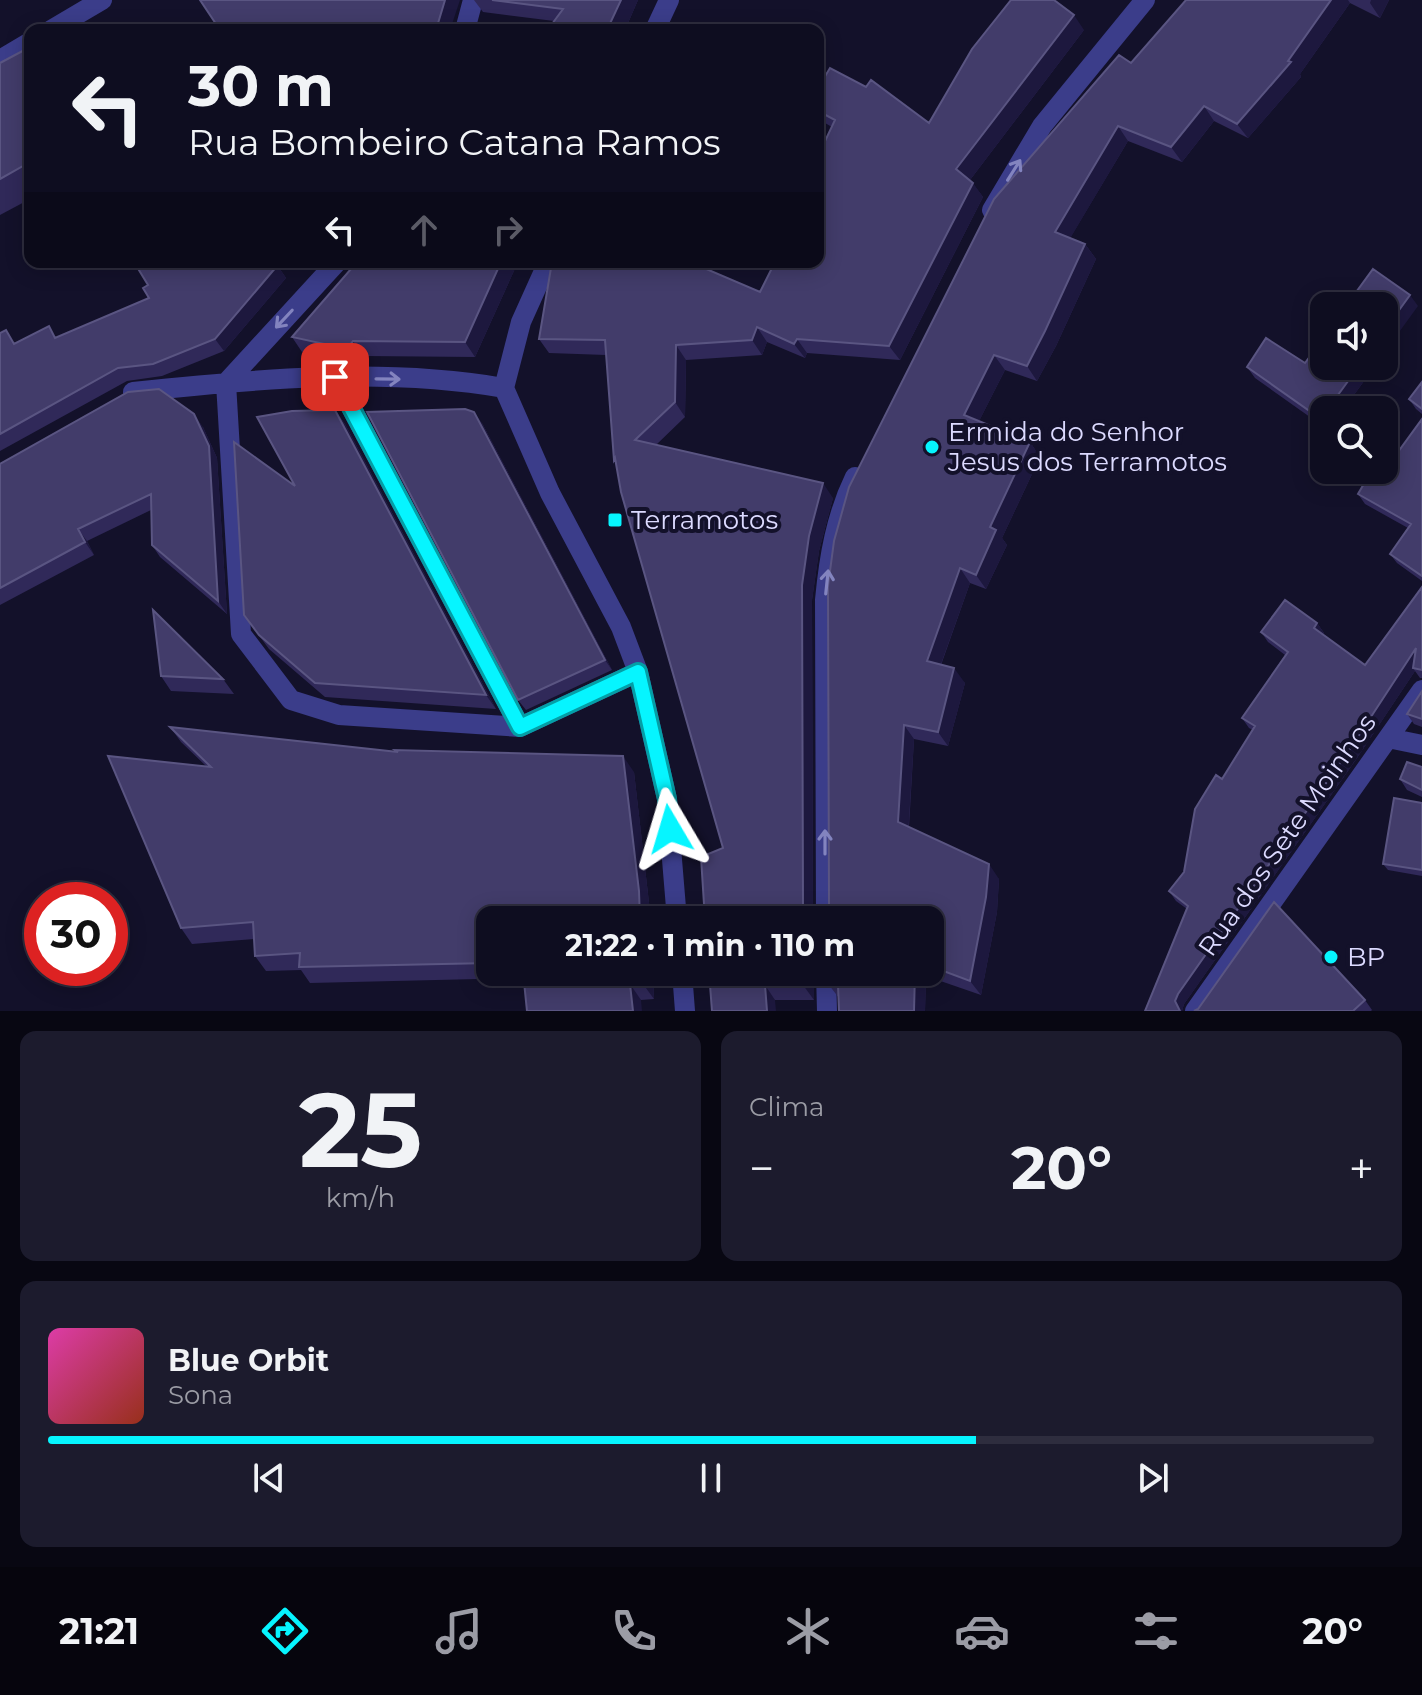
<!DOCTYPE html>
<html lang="pt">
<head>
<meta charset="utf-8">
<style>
	body { margin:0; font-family:Montserrat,sans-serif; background:#1c1b2d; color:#f1f3f6; height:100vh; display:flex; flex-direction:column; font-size:30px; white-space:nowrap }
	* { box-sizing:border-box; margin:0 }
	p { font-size:26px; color:#9b9ca5 }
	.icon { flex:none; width:44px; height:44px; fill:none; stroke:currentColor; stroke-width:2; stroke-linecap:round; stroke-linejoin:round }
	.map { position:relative; height:1011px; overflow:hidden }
	.side { display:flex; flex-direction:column; gap:20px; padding:20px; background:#080712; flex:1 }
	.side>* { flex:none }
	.guide { position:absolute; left:24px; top:24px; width:800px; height:244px; border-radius:16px; box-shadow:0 4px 20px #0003,0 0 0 2px #2e2d3e; background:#0e0d20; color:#f1f3f6; overflow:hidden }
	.controls { position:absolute; left:1310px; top:292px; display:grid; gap:16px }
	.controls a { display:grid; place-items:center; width:88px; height:88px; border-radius:16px; background:#0e0d20; box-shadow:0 4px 20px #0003,0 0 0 2px #2e2d3e; font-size:40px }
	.speed { position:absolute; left:24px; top:882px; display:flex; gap:16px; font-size:40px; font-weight:700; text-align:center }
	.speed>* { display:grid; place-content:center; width:104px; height:104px; border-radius:50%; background:#0e0d20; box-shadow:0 4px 20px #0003,0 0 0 2px #2e2d3e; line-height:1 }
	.speed .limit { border:12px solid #d22; background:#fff; color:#111 }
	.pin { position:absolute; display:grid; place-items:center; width:68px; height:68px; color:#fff; margin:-34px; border-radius:16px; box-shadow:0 4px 12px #0006 }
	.me { position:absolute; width:88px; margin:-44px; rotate:353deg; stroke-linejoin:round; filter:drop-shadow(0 0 6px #0008) }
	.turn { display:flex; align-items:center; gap:28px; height:168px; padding:0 32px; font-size:36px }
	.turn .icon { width:104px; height:104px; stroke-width:2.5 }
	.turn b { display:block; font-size:56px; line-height:68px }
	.lanes { display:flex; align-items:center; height:76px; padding:0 32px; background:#0003; justify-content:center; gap:40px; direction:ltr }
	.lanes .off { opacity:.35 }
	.big { font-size:60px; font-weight:700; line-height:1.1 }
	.side .tile { flex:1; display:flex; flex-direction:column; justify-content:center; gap:12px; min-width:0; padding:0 28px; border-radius:16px; background:#1c1b2d }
	.side .dial { align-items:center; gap:0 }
	.dial b { font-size:104px; line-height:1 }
	.song { display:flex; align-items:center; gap:24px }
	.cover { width:96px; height:96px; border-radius:12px; background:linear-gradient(135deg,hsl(320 70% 55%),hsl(10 70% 35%)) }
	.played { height:8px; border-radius:4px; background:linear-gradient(90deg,#06f5ff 70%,#2e2d3e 70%) }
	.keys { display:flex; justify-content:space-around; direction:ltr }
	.heat { display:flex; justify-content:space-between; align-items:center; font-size:44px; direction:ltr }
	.side .tiles { flex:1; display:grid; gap:20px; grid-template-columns:1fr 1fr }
	.tile:last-child { grid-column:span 2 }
	.trip { position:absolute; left:476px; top:906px; width:468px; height:80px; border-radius:16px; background:#0e0d20; box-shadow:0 4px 20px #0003,0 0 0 2px #2e2d3e; font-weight:700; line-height:80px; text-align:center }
	.tabs { display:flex; height:128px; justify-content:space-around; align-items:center; background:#06050d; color:#9b9ca5 }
	.tabs .icon { width:56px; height:56px }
	.tabs .on { color:#06f5ff }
	.tabs b { font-size:36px; color:#f1f3f6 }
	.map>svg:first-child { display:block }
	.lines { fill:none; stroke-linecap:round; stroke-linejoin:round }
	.minor { stroke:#3b3d8a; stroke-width:20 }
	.wall { fill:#302959 }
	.shaded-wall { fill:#1d183e }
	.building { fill:#423c6a; stroke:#5a5582; stroke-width:2 }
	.oneway { stroke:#8384bf }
	.route-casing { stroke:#049fa6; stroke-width:20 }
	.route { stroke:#06f5ff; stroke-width:14 }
	.poi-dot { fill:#06f5ff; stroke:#13112a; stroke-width:3 }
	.labels { text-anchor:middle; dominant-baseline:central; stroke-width:8; stroke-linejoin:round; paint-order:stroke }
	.poi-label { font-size:26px; fill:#dcdaff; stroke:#13112a; text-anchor:start }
	.street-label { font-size:26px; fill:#dcdaff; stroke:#13112a }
</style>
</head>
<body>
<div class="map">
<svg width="1422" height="1011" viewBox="0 0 1422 1011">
	<rect width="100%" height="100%" fill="#13112a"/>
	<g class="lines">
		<path class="minor" d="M 51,30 L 102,0
			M 465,30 L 473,0
			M 655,30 L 669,0
			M 0,60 L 30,42
			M 992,210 L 1042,126 L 1145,0
			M 548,262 L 521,322 L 504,388 L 550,493 L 621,627 L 638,672 L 667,799 L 677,920
			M 335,377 L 520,727
			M 226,383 L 241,634 L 291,700 L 339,715 L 520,727 L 638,672
			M 226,383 L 337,262
			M 133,392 C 254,379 383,367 504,388
			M 1388,738 L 1422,745
			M 826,920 L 825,600 C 829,557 836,516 855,477
			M 682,972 L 685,1011
			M 826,972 L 827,1011
			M 1195,1011 L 1422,690"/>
	</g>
	<path class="wall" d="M 474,0 L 638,0 L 625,30 L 557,30 L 552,24 L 554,21 L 483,12 Z
		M 1186,0 L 1389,0 L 1380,18 L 1350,3 L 1300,74 L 1301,77 L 1248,138 L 1214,121 L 1182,162 L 1128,141 L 1070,238 L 1085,244 L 1096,259 L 1056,346 L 1037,381 L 1005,370 L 979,421 L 1030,442 L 1040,457 L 1002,538 L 1007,545 L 986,589 L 970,583 L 941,665 L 965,683 L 948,746 L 914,739 L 909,827 L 999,879 L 997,912 L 981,995 L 926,976 L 925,1011 L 839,1011 L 839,998 L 829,985 L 828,972 L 930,972 L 930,920 L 705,920 L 723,848 L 616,463 L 614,460 L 606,355 L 549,353 L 539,339 L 695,264 L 760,292 L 818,262 L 818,156 L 832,127 L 818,119 L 818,88 L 929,123 L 1084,30 L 970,180 L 983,197 L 900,360 L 807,353 L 805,358 L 767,342 L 762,355 L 686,360 L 685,417 L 656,445 L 833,498 L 819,551 L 812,600 L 813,917 L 816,918 L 826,912 L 829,905 L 828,586 L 1131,63 Z
		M 30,47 L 30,199 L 0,215 L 0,63 Z
		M 275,262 L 286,278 L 224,351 L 162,376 L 127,381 L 0,451 L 0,333 L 15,344 L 57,337 L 149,298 L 148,285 Z
		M 357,262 L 518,262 L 475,357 L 364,356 L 357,364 L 302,352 L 292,337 Z
		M 1305,363 L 1324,366 L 1375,366 L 1343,410 L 1324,410 L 1324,427 L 1255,378 L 1247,367 Z
		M 1422,382 L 1422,414 L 1416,409 L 1409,399 Z
		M 335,410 L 345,424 L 496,709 L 325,697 L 269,649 L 244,615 L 295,486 Z
		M 1422,419 L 1422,581 L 1397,563 L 1390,554 L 1408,528 L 1365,504 L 1358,494 L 1387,467 Z
		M 482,423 L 612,670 L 526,710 L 518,700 Z
		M 203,427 L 217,458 L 227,614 L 160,557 L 152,545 L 151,510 L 87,541 L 94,555 L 0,605 L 0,464 Z
		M 1422,587 L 1422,678 L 1420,678 L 1415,671 L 1355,761 L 1184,1004 L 1182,1011 L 1145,1011 L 1187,909 L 1176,901 L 1169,891 L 1184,872 L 1222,779 L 1253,730 L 1249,728 L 1242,718 L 1285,655 L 1268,642 L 1261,632 L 1317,623 L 1324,633 L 1323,634 L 1365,665 Z
		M 161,676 L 223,679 L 234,694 L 171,691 Z
		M 1422,691 L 1422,727 L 1414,724 L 1407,714 Z
		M 170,727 L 396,752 L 634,772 L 651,920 L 490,920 L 490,972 L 653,972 L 654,999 L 641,1000 L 524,978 L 310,983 L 301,970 L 266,971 L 255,956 L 254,939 L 192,944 L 181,928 L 206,766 L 181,742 Z
		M 1422,767 L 1422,797 L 1407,790 L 1400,779 Z
		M 1422,803 L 1422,876 L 1388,870 L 1383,864 Z
		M 709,972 L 814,972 L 814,1000 L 775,1000 Z
		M 1365,1000 L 1372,1010 L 1371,1011 L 1194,1011 Z"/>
	<path class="shaded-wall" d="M 445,0 L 460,0 L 450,30 L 436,30 Z
		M 621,0 L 638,0 L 625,30 L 607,30 Z
		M 1331,0 L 1348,0 L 1350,3 L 1300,74 L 1301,77 L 1248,138 L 1237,124 L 1288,61 Z
		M 1371,0 L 1389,0 L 1380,18 L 1370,3 Z
		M 1074,15 L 1084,30 L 967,184 L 956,169 Z
		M 1204,106 L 1214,121 L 1182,162 L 1171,147 Z
		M 1118,126 L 1128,141 L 1065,247 L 1055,232 Z
		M 973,183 L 983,197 L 900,360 L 889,346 Z
		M 1085,244 L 1096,259 L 1056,346 L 1037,381 L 1027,366 Z
		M 275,262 L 286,278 L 224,351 L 215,339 Z
		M 501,262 L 518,262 L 475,357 L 465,342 Z
		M 1410,295 L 1418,306 L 1384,353 L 1384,331 Z
		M 757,327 L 767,342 L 762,355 L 752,340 Z
		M 797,339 L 807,353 L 805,358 L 794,344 Z
		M 353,341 L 364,356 L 357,364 L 347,349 Z
		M 676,345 L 686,360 L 685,417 L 675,402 Z
		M 994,355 L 1005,370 L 975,429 L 964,415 Z
		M 1359,366 L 1375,366 L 1343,410 L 1327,410 Z
		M 335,410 L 345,424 L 496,709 L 486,695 Z
		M 474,412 L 482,423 L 612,670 L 605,660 Z
		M 194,414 L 203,427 L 217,458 L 227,614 L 218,601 Z
		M 1030,442 L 1040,457 L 1002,538 L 1007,545 L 986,589 L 976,575 L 990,527 Z
		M 823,483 L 833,498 L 819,551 L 812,600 L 813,920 L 811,920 L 803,905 L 802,585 L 809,536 Z
		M 78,529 L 87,541 L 94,555 L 85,542 Z
		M 960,568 L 970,583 L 937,675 L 927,661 Z
		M 1317,623 L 1324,633 L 1321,638 L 1314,628 Z
		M 1416,648 L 1413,668 L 1415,671 L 1355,761 L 1184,1004 L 1182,1011 L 1180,1011 L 1175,1001 L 1178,994 Z
		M 954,668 L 965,683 L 948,746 L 938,732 Z
		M 904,725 L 914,739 L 908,836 L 898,822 Z
		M 623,756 L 634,772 L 651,920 L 640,920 Z
		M 989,864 L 999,879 L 997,912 L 981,995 L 970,981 Z
		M 643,972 L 653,972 L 654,999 L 643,984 Z
		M 804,972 L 814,972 L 814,1000 L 803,985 Z
		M 915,972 L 924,972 L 926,976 L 925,1011 L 914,1011 Z
		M 630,984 L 641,1000 L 642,1011 L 633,1011 Z
		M 765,985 L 775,1000 L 776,1011 L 767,1011 Z"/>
	<path class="building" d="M 200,0 L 445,0 L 436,30 L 220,30 Z
		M 492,0 L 621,0 L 607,30 L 557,30 L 559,27 L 552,24 L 563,9 Z
		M 1011,0 L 1054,0 L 1074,15 L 956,169 L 973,183 L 889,346 L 797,339 L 794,344 L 757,327 L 752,340 L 676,345 L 675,402 L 635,440 L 823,483 L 809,536 L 802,585 L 803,905 L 809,916 L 816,918 L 826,912 L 829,905 L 828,586 L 834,541 L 849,487 L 994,199 L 1119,55 L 1131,63 L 1186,0 L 1331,0 L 1288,61 L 1291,62 L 1237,124 L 1204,106 L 1171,147 L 1118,126 L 1055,232 L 1085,244 L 1045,331 L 1027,366 L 994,355 L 964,415 L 1030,442 L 990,527 L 996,530 L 976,575 L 960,568 L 927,661 L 954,668 L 938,732 L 904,725 L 898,822 L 989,864 L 986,897 L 970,981 L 930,966 L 930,920 L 705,920 L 701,857 L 723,848 L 621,492 L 615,458 L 614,460 L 605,340 L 539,339 L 552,262 L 690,262 L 760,292 L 775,262 L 818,262 L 818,247 L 824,247 L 818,244 L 818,156 L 835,120 L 818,111 L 818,88 L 830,68 L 866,87 L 871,80 L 929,123 L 972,49 Z
		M 30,47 L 30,162 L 0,179 L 0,63 Z
		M 134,262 L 275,262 L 277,266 L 215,339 L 153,364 L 118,368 L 0,434 L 0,333 L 6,330 L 14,344 L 49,326 L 55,338 L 149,298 L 143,288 L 148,285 Z
		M 357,262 L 501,262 L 465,342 L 353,341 L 347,349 L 292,337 Z
		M 1373,269 L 1410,295 L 1384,331 L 1384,306 L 1346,306 Z
		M 1324,337 L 1324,366 L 1359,366 L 1327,410 L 1324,410 L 1324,415 L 1321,419 L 1247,367 L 1266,338 L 1305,363 Z
		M 1422,382 L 1422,409 L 1409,399 Z
		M 159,389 L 194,414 L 209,446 L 218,601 L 152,545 L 151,494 L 78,529 L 85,542 L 0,588 L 0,464 L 128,392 Z
		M 465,409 L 474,412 L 605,660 L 518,700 L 367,412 Z
		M 335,410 L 486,695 L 315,683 L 259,635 L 244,615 L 234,442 L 295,486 L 257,417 L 292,411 Z
		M 1422,419 L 1422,576 L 1390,554 L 1411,524 L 1358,494 L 1372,470 L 1384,470 L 1384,466 L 1387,467 Z
		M 1422,587 L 1422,670 L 1413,668 L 1416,648 L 1348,752 L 1178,994 L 1175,1001 L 1180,1011 L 1145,1011 L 1188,906 L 1169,891 L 1184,872 L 1195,809 L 1216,775 L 1222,779 L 1255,726 L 1242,718 L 1288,652 L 1261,632 L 1285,600 L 1317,623 L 1314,628 L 1365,665 Z
		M 153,610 L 223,679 L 161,676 Z
		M 1422,691 L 1422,719 L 1407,714 Z
		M 170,727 L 398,752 L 395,750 L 623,756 L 639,891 L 640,920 L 490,920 L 490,963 L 299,967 L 300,953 L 255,956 L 253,922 L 181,928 L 108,756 L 211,767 Z
		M 1407,762 L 1422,767 L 1422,790 L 1400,779 Z
		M 1394,798 L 1422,803 L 1422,870 L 1383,864 Z
		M 1274,902 L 1365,1000 L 1353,1011 L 1194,1011 L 1198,1009 Z
		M 523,972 L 643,972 L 643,984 L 630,984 L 633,1011 L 527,1011 Z
		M 709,972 L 804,972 L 803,985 L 765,985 L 767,1011 L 712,1011 Z
		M 828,972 L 915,972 L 914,1011 L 839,1011 L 838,985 L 829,985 Z"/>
	<defs><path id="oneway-shaft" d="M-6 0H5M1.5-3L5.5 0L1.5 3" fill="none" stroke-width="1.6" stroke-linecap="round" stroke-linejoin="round" transform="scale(2)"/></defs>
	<g class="oneway">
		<use href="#oneway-shaft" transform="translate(1014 170) rotate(-58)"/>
		<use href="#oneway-shaft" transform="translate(284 319) rotate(133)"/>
		<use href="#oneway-shaft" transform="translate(388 379) rotate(1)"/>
		<use href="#oneway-shaft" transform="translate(827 582) rotate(-84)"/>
		<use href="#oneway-shaft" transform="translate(825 842) rotate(-90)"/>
	</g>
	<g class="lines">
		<defs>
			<path id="route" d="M 335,377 L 520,727 L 638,672 L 667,799 L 670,829"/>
		</defs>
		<use href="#route" class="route-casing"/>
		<use href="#route" class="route"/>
	</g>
	<g class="poi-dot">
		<circle cx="932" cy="447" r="8"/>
		<rect x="607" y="512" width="16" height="16" rx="4"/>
		<circle cx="1331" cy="957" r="8"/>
	</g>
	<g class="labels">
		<g class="poi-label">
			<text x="948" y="432">Ermida do Senhor<tspan x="948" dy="30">Jesus dos Terramotos</tspan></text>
			<text x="631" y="520">Terramotos</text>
			<text x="1347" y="957">BP</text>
		</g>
		<g class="street-label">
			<text transform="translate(1287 835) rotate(-55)">Rua dos Sete Moinhos</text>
		</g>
	</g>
</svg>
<div class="controls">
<a><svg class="icon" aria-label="sound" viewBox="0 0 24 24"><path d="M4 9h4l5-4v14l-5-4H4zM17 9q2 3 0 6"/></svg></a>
<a><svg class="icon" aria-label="search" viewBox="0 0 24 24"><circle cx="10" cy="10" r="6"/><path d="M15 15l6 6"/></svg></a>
</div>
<div class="speed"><div class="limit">30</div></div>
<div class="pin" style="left:335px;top:377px;background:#d93025"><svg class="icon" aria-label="arrive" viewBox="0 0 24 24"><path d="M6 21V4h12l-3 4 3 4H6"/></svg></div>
<svg class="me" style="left:670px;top:829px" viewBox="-20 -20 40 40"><path d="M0-17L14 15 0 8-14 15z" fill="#06f5ff" stroke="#fff" stroke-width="4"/></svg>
<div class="trip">21:22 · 1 min · 110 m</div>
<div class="guide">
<div class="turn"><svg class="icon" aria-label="left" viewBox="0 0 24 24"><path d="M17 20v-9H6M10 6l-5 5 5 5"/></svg><div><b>30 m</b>Rua Bombeiro Catana Ramos</div></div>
<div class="lanes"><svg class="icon" aria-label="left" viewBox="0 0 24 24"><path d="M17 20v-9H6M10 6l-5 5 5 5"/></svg><svg class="icon off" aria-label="ahead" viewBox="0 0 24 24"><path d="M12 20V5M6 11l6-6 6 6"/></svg><svg class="icon off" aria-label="right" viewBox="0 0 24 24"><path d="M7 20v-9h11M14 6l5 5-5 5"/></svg></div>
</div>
</div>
<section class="side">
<div class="tiles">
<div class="tile dial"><b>25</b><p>km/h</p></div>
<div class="tile"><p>Clima</p>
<div class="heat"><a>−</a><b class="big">20°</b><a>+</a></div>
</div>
<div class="tile">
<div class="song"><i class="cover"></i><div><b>Blue Orbit</b><p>Sona</p></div></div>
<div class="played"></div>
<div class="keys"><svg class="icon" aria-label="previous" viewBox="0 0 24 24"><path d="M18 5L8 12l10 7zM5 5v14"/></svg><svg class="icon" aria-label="pause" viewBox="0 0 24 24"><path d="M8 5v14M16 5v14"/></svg><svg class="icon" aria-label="next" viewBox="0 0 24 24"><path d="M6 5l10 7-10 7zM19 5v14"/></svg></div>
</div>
</div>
</section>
<nav class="tabs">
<b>21:21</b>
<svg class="icon on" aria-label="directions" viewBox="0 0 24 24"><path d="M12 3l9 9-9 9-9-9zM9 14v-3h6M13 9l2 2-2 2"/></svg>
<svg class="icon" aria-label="music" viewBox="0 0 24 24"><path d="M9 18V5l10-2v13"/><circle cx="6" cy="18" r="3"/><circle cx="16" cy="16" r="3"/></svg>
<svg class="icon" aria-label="phone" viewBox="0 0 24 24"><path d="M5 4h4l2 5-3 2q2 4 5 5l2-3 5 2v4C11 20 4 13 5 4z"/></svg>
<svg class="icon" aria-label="climate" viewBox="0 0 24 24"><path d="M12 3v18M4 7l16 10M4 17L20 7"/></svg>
<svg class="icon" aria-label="car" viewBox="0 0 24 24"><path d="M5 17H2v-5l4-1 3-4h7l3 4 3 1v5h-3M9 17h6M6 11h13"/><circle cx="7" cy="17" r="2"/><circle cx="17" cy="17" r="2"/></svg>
<svg class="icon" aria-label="filters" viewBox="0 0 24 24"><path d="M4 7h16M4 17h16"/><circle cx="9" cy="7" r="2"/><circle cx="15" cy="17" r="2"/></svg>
<b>20°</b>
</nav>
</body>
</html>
